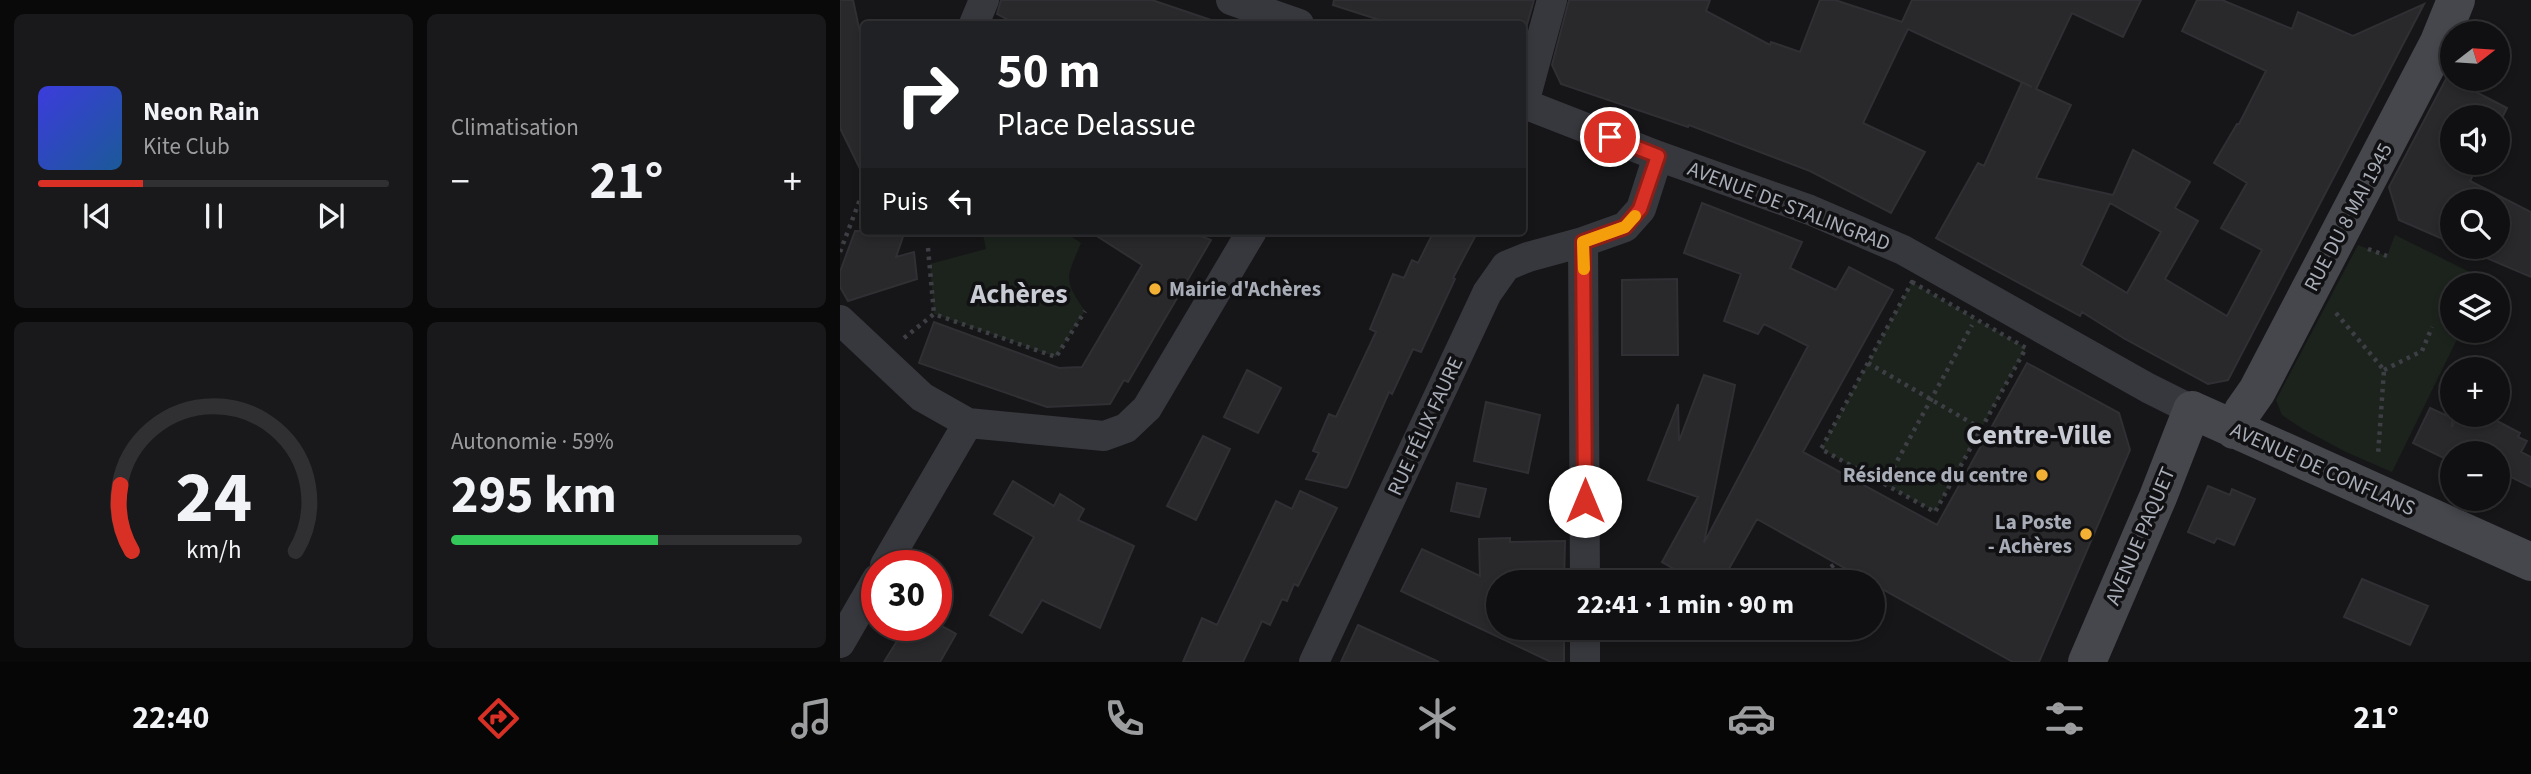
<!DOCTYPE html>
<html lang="fr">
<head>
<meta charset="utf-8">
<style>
	body { margin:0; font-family:"Source Sans 3",sans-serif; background:#19191b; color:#f1f3f6; height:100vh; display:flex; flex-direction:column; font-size:26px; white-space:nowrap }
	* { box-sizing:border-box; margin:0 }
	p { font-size:23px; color:#9c9d9f }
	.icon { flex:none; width:38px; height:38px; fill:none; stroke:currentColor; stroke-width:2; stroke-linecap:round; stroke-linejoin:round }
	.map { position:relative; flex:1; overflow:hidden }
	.sheet { display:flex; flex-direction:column; gap:14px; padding:14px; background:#09090a; width:840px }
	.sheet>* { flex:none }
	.banner { position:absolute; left:21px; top:21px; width:665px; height:214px; border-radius:7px; box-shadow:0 4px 10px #0003,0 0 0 2px #303032; background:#202124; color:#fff; overflow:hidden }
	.needle { width:46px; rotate:73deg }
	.tools { position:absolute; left:1600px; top:21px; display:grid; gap:14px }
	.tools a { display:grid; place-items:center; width:70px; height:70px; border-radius:50%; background:#101012; box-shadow:0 4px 10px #0003,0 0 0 2px #303032; font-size:35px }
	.speed { position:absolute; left:21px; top:550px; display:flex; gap:14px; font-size:35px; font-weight:700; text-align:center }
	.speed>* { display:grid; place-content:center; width:91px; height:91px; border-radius:50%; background:#101012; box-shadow:0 4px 10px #0003,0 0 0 2px #303032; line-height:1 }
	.speed .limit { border:10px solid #d22; background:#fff; color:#111 }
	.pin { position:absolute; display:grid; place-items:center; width:60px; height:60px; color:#fff; margin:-30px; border:4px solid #fff; border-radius:50%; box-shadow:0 2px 7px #0007 }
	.me { position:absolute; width:77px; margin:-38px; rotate:0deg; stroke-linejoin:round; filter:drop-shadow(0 0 5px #0008) }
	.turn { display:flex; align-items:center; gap:24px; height:147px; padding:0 21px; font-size:32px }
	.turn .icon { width:91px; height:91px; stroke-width:2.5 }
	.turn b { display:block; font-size:49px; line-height:60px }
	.then { display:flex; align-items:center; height:66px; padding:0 21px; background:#0003; gap:14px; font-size:26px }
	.big { font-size:52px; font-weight:700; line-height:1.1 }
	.sheet .card { flex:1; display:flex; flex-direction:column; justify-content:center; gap:10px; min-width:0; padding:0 24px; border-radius:10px; background:#19191b }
	.sheet .dial { align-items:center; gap:0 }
	.dial svg { height:182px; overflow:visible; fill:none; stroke:#303032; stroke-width:7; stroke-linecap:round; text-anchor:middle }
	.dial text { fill:#f1f3f6; stroke:none }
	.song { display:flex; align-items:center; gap:21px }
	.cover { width:84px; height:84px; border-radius:10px; background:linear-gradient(135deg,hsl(240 70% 55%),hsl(210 70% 35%)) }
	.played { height:7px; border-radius:4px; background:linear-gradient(90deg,#d93025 30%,#303032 30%) }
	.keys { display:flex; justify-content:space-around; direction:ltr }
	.heat { display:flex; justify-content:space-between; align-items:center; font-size:38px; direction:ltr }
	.charge { height:10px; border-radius:5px; background:linear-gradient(90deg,#34c759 59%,#303032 0) }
	.sheet .tiles { flex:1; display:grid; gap:14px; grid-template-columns:repeat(2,1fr) }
	.trip { position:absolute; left:646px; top:570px; width:399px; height:70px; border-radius:35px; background:#101012; box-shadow:0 4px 10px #0003,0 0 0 2px #303032; font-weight:700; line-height:70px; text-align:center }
	.dock { display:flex; height:112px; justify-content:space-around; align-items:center; background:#060607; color:#9c9d9f }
	.dock .icon { width:49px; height:49px }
	.dock .selected { color:#d93025 }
	.dock b { font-size:32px; color:#f1f3f6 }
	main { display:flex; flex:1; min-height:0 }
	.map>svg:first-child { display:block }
	.green { fill:#1c231d }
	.building { fill:#29292c; stroke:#303034; stroke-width:2; fill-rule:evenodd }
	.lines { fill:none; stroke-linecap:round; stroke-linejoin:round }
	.path { stroke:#3d3f44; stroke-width:4.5; stroke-dasharray:3.5 5; stroke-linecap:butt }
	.street { stroke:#37383d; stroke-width:30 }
	.secondary { stroke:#45474d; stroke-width:38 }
	.route-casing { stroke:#8d1f18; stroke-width:18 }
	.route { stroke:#d93025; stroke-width:12 }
	.slow { stroke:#f59e0b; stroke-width:12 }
	.poi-dot { fill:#f2b134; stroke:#111113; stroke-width:2.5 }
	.labels { text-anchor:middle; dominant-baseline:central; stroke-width:7; stroke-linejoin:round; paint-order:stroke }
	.street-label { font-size:21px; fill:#a8adb8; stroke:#111113 }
	.poi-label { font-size:21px; font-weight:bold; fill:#a8adb8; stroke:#111113; text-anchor:end }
	.district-label { font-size:28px; font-weight:bold; fill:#c9ccd4; stroke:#111113 }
</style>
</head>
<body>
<main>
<section class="sheet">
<div class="tiles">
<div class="card">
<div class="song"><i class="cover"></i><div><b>Neon Rain</b><p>Kite Club</p></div></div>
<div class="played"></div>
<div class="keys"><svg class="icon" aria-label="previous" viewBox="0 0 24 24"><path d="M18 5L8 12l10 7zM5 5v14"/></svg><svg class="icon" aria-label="pause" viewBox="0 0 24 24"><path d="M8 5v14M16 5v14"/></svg><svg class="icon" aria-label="next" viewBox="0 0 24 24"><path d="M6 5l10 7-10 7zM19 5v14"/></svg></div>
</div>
<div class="card"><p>Climatisation</p>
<div class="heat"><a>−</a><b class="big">21°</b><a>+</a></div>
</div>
<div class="card dial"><svg viewBox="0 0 100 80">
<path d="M14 69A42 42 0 1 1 86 69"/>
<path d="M14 69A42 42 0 0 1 9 40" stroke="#d93025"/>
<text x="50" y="56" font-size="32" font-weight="700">24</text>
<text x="50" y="72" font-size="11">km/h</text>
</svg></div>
<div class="card"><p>Autonomie · 59%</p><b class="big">295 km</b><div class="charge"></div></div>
</div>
</section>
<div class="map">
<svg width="1691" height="662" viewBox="0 0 1691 662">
	<rect width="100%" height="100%" fill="#161618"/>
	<path class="green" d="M 156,231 L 223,231 L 241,243 C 227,277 222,279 245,311 L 216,357 L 94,314 L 90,264 L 146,249 L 143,235 Z
		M 1555,235 L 1646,280 L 1643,285 L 1612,285 L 1612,331 L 1621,331 L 1552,472 L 1506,452 L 1463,429 L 1442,415 L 1436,400 L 1518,245 L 1547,256 Z
		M 1072,282 L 1186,348 L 1095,512 L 981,449 Z"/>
	<path class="building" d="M 0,0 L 13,0 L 24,51 L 24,177 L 0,128 Z
		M 161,0 L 312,0 L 371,20 L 370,24 L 176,24 L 157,14 Z
		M 494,0 L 694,0 L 682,42 L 682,24 L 552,24 L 493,5 Z
		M 729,0 L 870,0 L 866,11 L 930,45 L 931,42 L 960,52 L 980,0 L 995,0 L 1062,22 L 1072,0 L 1301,0 L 1283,37 L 1232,13 L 1196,89 L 1231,105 L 1196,178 L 1273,195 L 1293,150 L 1350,182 L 1335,208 L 1358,221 L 1325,279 L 1387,316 L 1422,250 L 1381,228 L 1407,183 L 1374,163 L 1397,124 L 1399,124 L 1426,71 L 1342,31 L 1357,0 L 1382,0 L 1452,29 L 1458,12 L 1513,36 L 1584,4 L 1388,380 L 1368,384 L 1285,339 L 1242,312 L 1240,316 L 1096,238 L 1138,163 L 1144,166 L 1182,82 L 1192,87 L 1068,29 L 1023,123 L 1085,152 L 1051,213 L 970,171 L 849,125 L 848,127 L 721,84 L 712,65 ZM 1270,203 L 1321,232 L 1287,293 L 1241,265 Z
		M 1607,77 L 1667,108 L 1657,128 L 1657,117 L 1612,117 L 1612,163 L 1639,163 L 1630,181 L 1691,212 L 1691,277 L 1621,247 L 1657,247 L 1657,201 L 1612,201 L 1612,243 L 1559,220 L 1549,187 Z
		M 862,203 L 962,242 L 950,268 L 996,290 L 1009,267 L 1053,290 L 963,452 L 1097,525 L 1187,363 L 1279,413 L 1290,450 L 1199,662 L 1173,662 L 917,519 L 881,583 L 859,583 L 822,562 L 858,497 L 808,480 L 838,404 L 839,441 L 864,375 L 895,385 L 864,543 L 968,346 L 924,324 L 918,334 L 884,321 L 901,274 L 844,253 Z
		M 15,231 L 65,231 L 56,257 L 74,252 L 77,279 L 8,301 L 0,287 L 0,272 Z
		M 249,231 L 347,231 L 371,240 L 288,382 L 284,380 L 270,404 L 207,407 L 79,363 L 94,322 L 219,368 L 242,367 L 302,265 Z
		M 594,231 L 638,231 L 613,278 L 615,279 L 581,352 L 573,349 L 552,394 L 549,392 L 508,486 L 506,488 L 466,479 L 479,453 L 473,451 L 489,414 L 496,417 L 536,332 L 530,329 L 553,274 L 564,278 L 572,260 L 578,263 Z
		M 837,279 L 838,355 L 782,355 L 782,280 Z
		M 407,370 L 441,388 L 418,433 L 384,417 Z
		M 646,402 L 700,415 L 688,473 L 634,461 Z
		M 1590,408 L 1612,418 L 1612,427 L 1618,415 L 1657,415 L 1657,411 L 1661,413 L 1657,421 L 1680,433 L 1678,437 L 1687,441 L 1681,452 L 1691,457 L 1691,487 L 1669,476 L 1657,498 L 1657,453 L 1612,453 L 1612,462 L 1573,443 Z
		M 363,436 L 390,449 L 356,520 L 327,506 Z
		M 173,481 L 214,506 L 220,494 L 244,509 L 238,520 L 294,546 L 260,628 L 202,600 L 182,633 L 150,615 L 194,537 L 154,514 Z
		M 617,483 L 646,489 L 639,517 L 611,511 Z
		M 1368,486 L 1390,495 L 1392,489 L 1415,499 L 1394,545 L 1377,538 L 1374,543 L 1348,532 Z
		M 460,491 L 497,508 L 458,586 L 454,584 L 447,601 L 442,599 L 430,625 L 422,621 L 403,662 L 343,662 L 362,618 L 377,625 L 436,501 L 452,509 Z
		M 670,538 L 670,542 L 725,541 L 724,583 L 658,583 L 658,628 L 724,628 L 724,662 L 711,662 L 561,591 L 582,549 L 640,576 L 639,539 Z
		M 1522,579 L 1588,606 L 1570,645 L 1504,617 Z
		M 67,625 L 100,625 L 116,634 L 100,662 L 44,662 Z
		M 518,625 L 599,662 L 501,662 Z"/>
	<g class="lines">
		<path class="path" d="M 88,248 L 94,314
			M 1528,249 L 1547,256
			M 0,252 L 24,189
			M 1072,282 L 1186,348 L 1095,512 L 981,449 Z
			M 1496,313 L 1544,370 L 1538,455
			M 64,338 L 94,314 L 216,357 L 245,311
			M 1028,363 L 1142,429
			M 1544,370 L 1582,351 L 1592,327
			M 1045,483 L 1132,325
			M 777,577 L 792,583
			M 971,583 L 996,563"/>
		<path class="street" d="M 391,0 L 459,24
			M 134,24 L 144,0
			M 682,103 L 818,156 L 970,210 L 1063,250 L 1308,388 L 1352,410
			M 684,103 L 712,0
			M 743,242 L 745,583
			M 0,320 L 82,397 L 128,423 L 264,436 L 286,428 L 307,408 L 412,231
			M 45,565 L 128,423
			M 745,628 L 745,662
			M 0,643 L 37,579
			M 474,662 L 647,293 L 666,266 L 688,257 L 743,242 L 785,227 L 801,209 L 818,156"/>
		<path class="secondary" d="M 1394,430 L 1403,411 L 1417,391 L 1599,42 L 1616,0
			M 1247,662 L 1318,497 L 1352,410 L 1691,562"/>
	</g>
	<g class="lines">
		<defs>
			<path id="route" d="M 745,501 L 743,242 L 785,227 L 800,209 L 818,156 L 770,137"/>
		</defs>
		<use href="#route" class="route-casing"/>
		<use href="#route" class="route"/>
		<path class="slow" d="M 744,269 L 743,242 L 785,227 L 795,216"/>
	</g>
	<g class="poi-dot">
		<circle cx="315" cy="289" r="7"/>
		<circle cx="1202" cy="475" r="7"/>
		<circle cx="1246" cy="534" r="7"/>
	</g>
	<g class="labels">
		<g class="street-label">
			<text transform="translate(949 206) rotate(21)">AVENUE DE STALINGRAD</text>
			<text transform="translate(1508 217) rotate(-62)">RUE DU 8 MAI 1945</text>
			<text transform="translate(585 426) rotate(-65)">RUE FÉLIX FAURE</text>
			<text transform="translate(1483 469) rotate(24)">AVENUE DE CONFLANS</text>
			<text transform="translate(1300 536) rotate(-67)">AVENUE PAQUET</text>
		</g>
		<g class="poi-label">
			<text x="329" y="289" text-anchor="start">Mairie d'Achères</text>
			<text x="1188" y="475">Résidence du centre</text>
			<text x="1232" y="522">La Poste<tspan x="1232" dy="24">- Achères</tspan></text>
		</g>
		<g class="district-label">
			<text x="179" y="294">Achères</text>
			<text x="1199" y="435">Centre-Ville</text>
		</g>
	</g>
</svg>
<div class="tools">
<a><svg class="needle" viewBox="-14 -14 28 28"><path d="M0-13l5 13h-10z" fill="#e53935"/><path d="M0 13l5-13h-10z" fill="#9c9d9f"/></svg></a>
<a><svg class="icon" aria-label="sound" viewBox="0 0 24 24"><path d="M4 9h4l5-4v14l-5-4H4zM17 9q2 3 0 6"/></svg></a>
<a><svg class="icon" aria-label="search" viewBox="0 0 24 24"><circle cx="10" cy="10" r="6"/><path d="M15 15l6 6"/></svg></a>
<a><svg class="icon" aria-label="layers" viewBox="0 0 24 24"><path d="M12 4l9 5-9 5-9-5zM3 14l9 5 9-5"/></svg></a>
<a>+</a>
<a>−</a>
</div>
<div class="speed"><div class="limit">30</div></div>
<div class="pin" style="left:770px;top:137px;background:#d93025"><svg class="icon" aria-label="arrive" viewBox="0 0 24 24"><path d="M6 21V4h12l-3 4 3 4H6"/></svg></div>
<svg class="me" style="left:745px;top:501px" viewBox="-20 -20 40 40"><circle r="19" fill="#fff"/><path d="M0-13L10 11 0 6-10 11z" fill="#d93025"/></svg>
<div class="trip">22:41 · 1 min · 90 m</div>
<div class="banner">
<div class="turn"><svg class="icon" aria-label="right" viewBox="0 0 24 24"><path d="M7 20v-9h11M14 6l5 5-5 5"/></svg><div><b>50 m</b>Place Delassue</div></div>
<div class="then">Puis<svg class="icon" aria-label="left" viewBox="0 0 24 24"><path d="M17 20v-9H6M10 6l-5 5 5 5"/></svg></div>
</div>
</div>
</main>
<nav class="dock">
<b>22:40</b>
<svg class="icon selected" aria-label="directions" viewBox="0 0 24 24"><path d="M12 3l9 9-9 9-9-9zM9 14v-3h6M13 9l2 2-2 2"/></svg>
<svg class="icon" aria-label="music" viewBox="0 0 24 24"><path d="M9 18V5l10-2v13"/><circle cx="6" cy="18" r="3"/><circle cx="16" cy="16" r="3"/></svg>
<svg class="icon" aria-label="phone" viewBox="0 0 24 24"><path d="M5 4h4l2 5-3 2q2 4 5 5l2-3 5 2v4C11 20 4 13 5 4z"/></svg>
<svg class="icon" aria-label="climate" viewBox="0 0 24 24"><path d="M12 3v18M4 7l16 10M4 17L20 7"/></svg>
<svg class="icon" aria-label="car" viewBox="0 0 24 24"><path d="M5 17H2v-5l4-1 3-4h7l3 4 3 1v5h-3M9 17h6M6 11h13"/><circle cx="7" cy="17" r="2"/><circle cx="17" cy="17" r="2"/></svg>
<svg class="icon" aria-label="filters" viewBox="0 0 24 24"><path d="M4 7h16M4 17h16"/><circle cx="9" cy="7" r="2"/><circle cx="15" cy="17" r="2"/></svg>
<b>21°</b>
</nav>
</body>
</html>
